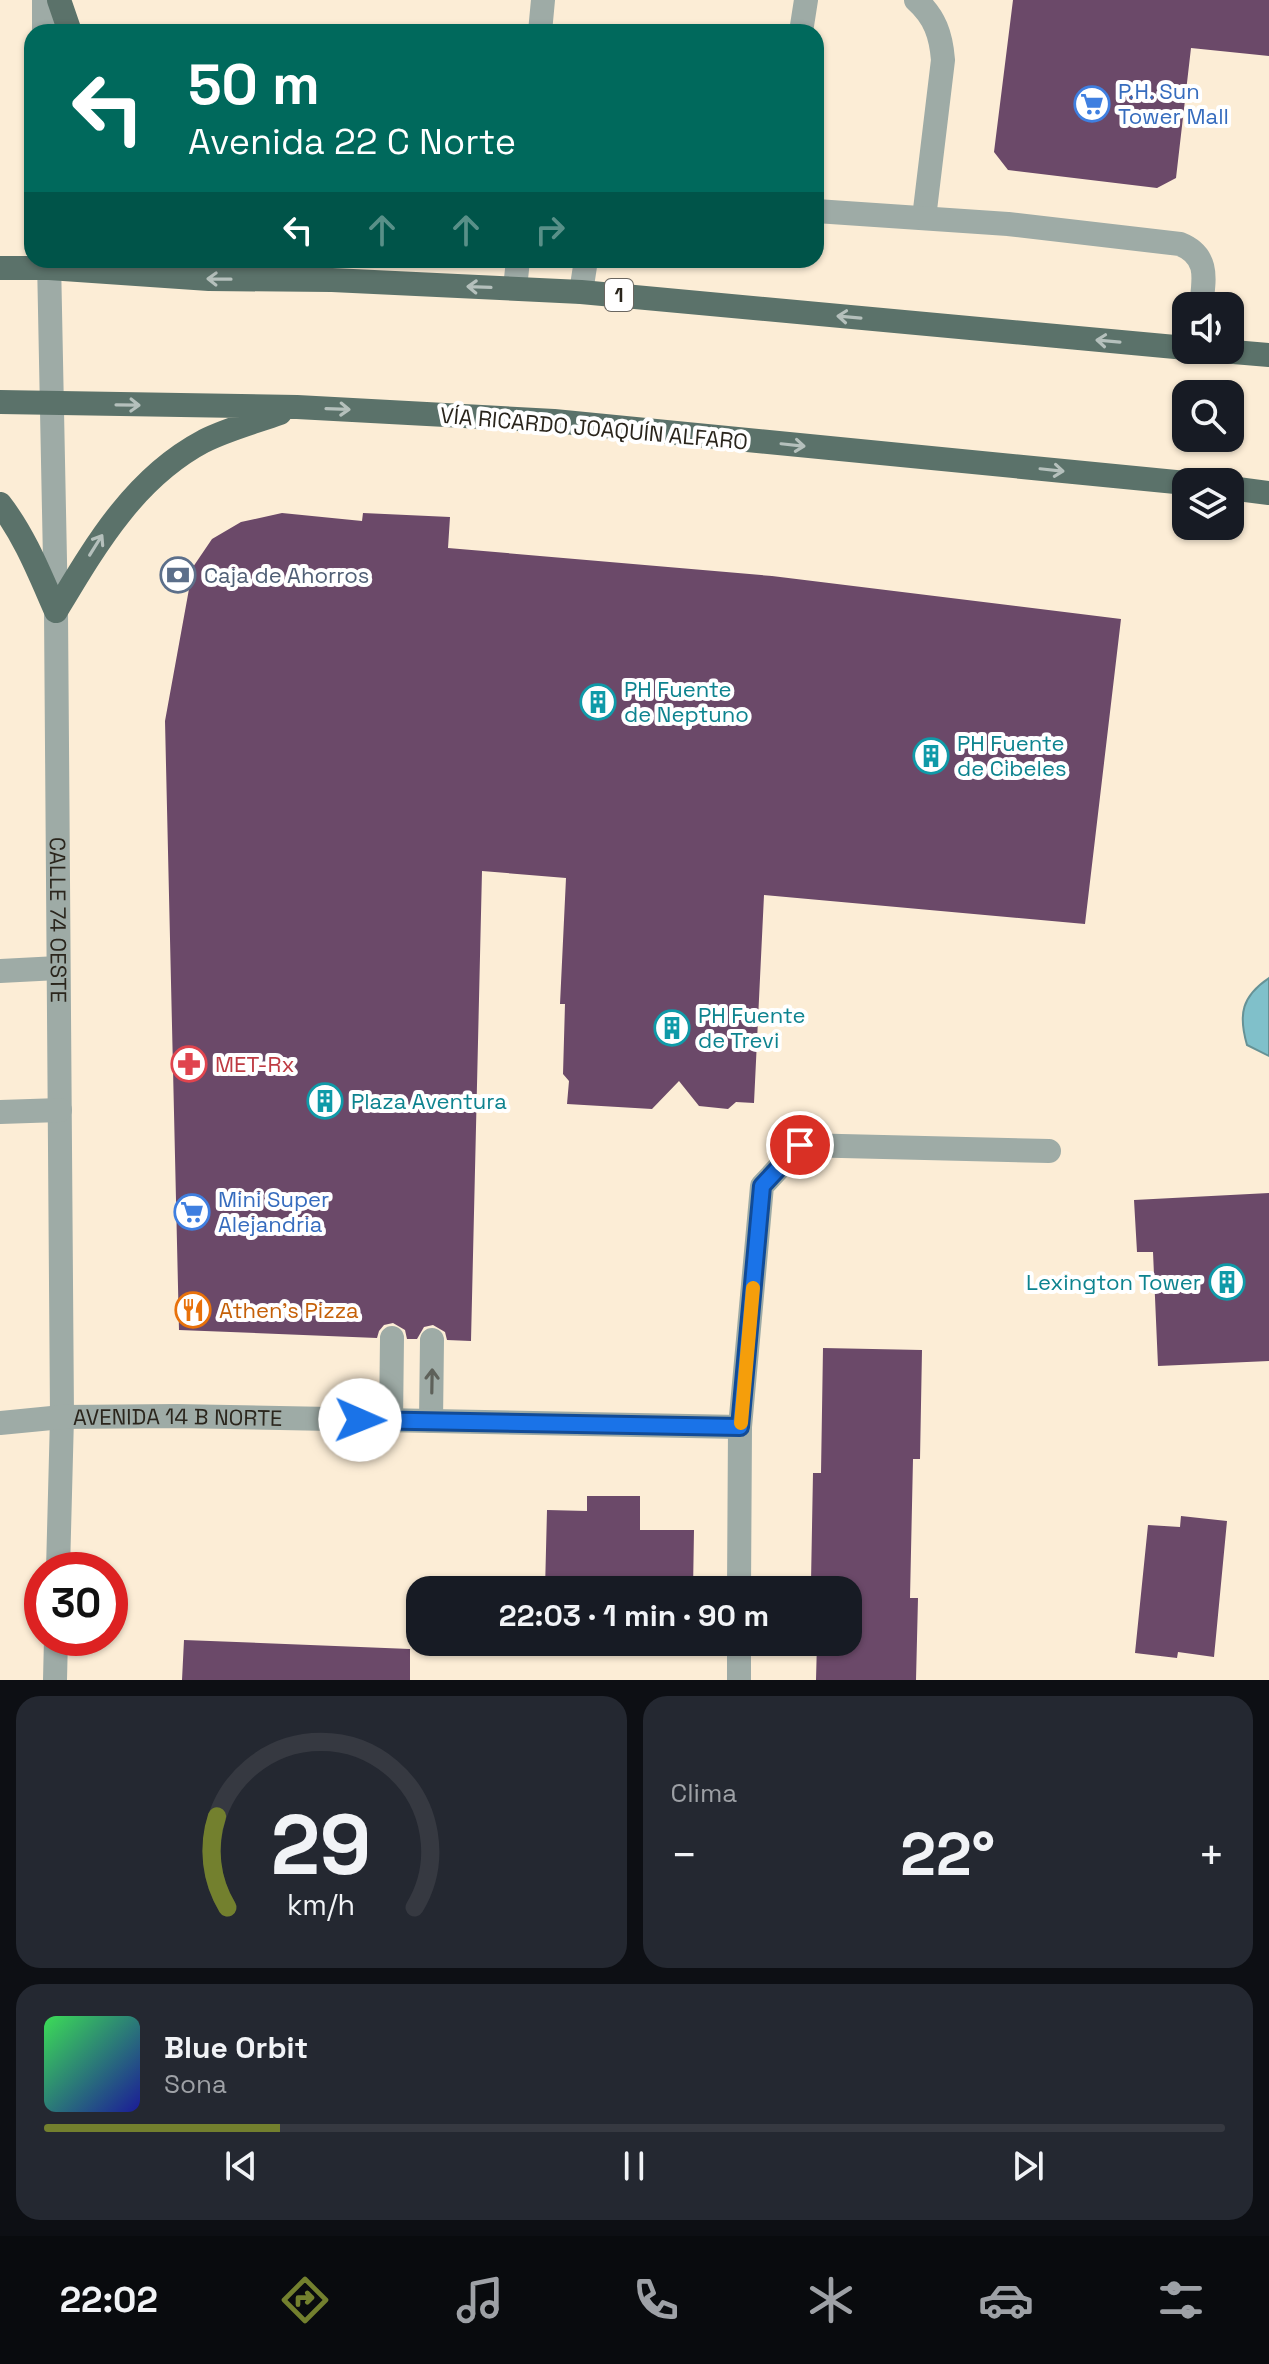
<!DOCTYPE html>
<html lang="es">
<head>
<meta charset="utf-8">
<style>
	body { margin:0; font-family:"Space Grotesk",sans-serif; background:#242831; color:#f1f3f6; height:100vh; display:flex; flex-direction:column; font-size:30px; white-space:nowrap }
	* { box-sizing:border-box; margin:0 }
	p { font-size:26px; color:#9ea1a6 }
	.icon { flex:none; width:44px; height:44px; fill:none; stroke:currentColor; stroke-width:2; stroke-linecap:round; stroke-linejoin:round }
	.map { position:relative; height:1680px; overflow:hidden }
	.side { display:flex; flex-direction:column; gap:16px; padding:16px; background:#0d0f14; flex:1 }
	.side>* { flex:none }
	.top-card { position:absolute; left:24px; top:24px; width:800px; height:244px; border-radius:24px; box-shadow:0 2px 6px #0004; background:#00695c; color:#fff; overflow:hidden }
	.buttons { position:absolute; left:1172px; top:292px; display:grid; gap:16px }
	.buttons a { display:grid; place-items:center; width:72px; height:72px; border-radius:16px; background:#171b24; box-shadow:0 2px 6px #0004; font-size:40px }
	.speed { position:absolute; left:24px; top:1552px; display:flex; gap:16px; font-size:40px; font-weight:700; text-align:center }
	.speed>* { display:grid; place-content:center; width:104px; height:104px; border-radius:50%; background:#171b24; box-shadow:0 2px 6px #0004; line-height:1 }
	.speed .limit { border:12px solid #d22; background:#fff; color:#111 }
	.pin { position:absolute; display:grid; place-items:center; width:68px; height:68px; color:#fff; margin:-34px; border:4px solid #fff; border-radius:50%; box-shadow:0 2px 8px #0007 }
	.me { position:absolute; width:88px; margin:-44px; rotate:91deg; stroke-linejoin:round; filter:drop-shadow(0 0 6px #0008) }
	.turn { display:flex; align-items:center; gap:28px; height:168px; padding:0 32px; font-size:36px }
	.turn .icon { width:104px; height:104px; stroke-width:2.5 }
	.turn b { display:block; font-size:56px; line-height:68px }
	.lanes { display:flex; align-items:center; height:76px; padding:0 32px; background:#0003; justify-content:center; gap:40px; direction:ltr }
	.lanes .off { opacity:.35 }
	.big { font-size:60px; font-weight:600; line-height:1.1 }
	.side .tile { flex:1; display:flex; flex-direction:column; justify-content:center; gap:12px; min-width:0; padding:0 28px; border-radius:24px; background:#242831 }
	.side .dial { align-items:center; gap:0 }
	.dial svg { height:208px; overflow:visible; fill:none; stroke:#363941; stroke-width:7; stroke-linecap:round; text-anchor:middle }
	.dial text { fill:#f1f3f6; stroke:none }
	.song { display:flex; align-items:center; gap:24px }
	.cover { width:96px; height:96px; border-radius:12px; background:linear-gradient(135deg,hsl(130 70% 55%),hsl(240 70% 35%)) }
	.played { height:8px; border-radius:4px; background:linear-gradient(90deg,#73802e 20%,#363941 20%) }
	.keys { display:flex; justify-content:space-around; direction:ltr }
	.heat { display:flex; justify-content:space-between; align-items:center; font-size:44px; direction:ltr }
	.side .tiles { flex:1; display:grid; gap:16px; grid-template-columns:1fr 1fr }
	.tile:last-child { grid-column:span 2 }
	.trip { position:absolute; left:406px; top:1576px; width:456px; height:80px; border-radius:24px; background:#171b24; box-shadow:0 2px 6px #0004; font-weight:600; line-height:80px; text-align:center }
	.dock { display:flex; height:128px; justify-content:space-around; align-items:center; background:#090b0e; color:#9ea1a6 }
	.dock .icon { width:56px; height:56px }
	.dock .active { color:#73802e }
	.dock b { font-size:36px; color:#f1f3f6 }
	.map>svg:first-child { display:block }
	.water { fill:#80c0ca; stroke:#669296; stroke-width:2 }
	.building { fill:#6b4969 }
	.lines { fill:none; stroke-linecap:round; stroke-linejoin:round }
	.minor { stroke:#9eaba6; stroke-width:24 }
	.major { stroke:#5b726a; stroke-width:24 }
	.oneway { stroke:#b5c0bc }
	.oneway2 { stroke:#5e615a }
	.route-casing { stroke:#114b97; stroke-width:20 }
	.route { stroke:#1a73e8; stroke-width:14 }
	.slow { stroke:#f59e0b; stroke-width:14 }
	.labels { text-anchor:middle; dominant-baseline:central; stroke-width:8; stroke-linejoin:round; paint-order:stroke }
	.shield { fill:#fff; stroke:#6a6660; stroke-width:2 }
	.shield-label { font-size:20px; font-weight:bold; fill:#2a251c }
	.shop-label { font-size:22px; fill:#366cbe; stroke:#fff; text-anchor:start }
	.street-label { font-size:22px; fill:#2a251c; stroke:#fff }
	.service-label { font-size:22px; fill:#4e5e75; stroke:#fff; text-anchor:start }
	.culture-label { font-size:22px; fill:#0d838f; stroke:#fff; text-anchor:start }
	.health-label { font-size:22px; fill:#be3a42; stroke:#fff; text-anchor:start }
	.food-label { font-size:22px; fill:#c56008; stroke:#fff; text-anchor:start }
</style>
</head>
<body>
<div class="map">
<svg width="1269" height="1680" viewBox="0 0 1269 1680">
	<rect width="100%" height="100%" fill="#fcedd6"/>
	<path class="water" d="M 1269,978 L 1269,1056 L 1247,1045 C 1238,1014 1242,996 1269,978 Z"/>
	<path class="building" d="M 1013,0 L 1269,0 L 1269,56 L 1191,48 L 1176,178 L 1157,188 L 1008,170 L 994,152 Z
		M 282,513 L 362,521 L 363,513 L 450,517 L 448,548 L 772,576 L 1121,619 L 1085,924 L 764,895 L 754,1103 L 736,1102 L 728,1109 L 699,1106 L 679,1081 L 652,1109 L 567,1104 L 569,1081 L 563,1074 L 565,1004 L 560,1004 L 566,878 L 482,871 L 471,1341 L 447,1340 L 445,1332 L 433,1325 L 424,1327 L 417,1339 L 407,1339 L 405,1330 L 393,1323 L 384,1325 L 379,1331 L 377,1338 L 179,1330 L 165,721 L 193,567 L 212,539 L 241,522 Z
		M 1269,1193 L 1269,1361 L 1158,1366 L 1153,1252 L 1137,1252 L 1134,1200 Z
		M 823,1348 L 922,1350 L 920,1459 L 913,1459 L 910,1598 L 918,1598 L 916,1680 L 816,1680 L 817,1642 L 848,1642 L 848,1590 L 819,1590 L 819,1583 L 811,1582 L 813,1473 L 821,1473 Z
		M 587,1496 L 640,1496 L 640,1530 L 694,1530 L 693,1590 L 545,1590 L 547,1510 L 587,1511 Z
		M 1181,1516 L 1227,1521 L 1214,1657 L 1178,1652 L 1177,1658 L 1135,1653 L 1148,1525 L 1180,1527 Z
		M 184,1640 L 410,1649 L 410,1680 L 182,1680 Z"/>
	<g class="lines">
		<g class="minor">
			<path d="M 44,0 L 44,32"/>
			<path d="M 916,0 C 935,17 941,35 943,60 L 924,218"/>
			<path d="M 540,32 L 543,0"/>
			<path d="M 801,32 L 806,0"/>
			<path d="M 816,211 L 1008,224 L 1180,244 C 1210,256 1204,280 1201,306"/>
			<path id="s1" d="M 49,260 L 56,611 L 62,1417 L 58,1570"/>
			<path d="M 515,288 L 518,260"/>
			<path d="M 581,292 L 586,260"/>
			<path d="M 0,971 L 58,968"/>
			<path d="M 0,1112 L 60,1110"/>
			<path d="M 391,1421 L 392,1338"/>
			<path d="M 431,1421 L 432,1340"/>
			<path id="s2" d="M 0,1423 L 62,1417 L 177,1416 L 740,1427"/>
			<path d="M 739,1590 L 740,1427 L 762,1186 L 800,1145 L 1049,1151"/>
			<path d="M 55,1680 L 56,1638"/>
			<path d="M 739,1680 L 739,1642"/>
		</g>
		<path class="major" d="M 59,0 L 70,32
			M 288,260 L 323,276
			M 0,268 L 49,268 L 209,279 L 332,280 L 581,292 L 1186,348
			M 1210,350 L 1269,355
			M 0,402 L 297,407 L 554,421 L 1186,483
			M 1230,488 L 1269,493
			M 0,504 C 25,536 40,575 56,611
			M 56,611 C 95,546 134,478 204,441 C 228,429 255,422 280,413"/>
	</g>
	<defs><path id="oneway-shaft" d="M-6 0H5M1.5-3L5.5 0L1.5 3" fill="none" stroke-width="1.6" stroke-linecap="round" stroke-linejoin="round" transform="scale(2)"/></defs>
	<g class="oneway">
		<use href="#oneway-shaft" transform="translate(219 279) rotate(-179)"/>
		<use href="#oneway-shaft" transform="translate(479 287) rotate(-178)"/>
		<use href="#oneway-shaft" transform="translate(849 317) rotate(-175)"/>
		<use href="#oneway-shaft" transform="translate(1108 341) rotate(-175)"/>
		<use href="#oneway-shaft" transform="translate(128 405) rotate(1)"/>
		<use href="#oneway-shaft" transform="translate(338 409) rotate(2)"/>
		<use href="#oneway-shaft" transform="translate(793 445) rotate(6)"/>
		<use href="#oneway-shaft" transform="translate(1052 470) rotate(6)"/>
		<use href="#oneway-shaft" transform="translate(96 545) rotate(-58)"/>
	</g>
	<use class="oneway2" href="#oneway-shaft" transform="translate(432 1381) rotate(-89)"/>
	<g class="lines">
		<defs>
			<path id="route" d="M 360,1420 L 740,1427 L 762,1186 L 800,1145"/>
		</defs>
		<use href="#route" class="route-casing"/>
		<use href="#route" class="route"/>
		<path class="slow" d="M 741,1423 L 753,1288"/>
	</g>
	<defs>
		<symbol id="supermarket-ring" viewBox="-11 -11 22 22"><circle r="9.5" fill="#fff" stroke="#3f7fe0" stroke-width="1.5"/><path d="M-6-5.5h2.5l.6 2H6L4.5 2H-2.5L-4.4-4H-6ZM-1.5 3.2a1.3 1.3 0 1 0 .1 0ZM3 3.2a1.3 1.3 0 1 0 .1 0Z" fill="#3f7fe0"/></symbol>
		<symbol id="bank-ring" viewBox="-11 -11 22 22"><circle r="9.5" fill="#fff" stroke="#5c6f8a" stroke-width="1.5"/><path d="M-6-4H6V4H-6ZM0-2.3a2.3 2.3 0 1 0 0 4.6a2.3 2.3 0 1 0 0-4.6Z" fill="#5c6f8a"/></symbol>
		<symbol id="building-ring" viewBox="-11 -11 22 22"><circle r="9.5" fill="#fff" stroke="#0f9aa8" stroke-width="1.5"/><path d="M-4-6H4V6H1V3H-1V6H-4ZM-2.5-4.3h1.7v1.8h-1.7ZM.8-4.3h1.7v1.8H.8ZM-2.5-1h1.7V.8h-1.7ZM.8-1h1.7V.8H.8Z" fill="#0f9aa8"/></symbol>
		<symbol id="pharmacy-ring" viewBox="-11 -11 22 22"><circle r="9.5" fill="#fff" stroke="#e0444e" stroke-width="1.5"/><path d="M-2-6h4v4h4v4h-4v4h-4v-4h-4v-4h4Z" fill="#e0444e"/></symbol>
		<symbol id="restaurant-ring" viewBox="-11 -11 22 22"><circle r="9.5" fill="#fff" stroke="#e8710a" stroke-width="1.5"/><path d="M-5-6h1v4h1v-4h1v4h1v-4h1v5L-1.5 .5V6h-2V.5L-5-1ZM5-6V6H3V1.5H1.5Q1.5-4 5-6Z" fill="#e8710a"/></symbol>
	</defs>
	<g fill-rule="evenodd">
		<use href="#supermarket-ring" x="1072" y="84" width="40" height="40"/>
		<use href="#bank-ring" x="158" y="555" width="40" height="40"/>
		<use href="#building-ring" x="578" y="682" width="40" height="40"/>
		<use href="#building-ring" x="911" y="736" width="40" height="40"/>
		<use href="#building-ring" x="652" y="1008" width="40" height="40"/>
		<use href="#pharmacy-ring" x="169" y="1044" width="40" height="40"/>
		<use href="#building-ring" x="305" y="1081" width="40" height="40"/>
		<use href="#supermarket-ring" x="172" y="1192" width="40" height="40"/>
		<use href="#building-ring" x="1207" y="1262" width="40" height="40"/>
		<use href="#restaurant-ring" x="173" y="1290" width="40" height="40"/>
	</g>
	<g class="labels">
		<rect class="shield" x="605" y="279" width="28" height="32" rx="6"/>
		<g class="shield-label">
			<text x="619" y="295">1</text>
		</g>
		<g class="shop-label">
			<text x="1118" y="91">P.H. Sun<tspan x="1118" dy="25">Tower Mall</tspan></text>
			<text x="218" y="1199">Mini Super<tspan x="218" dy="25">Alejandria</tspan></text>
		</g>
		<g class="street-label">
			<text transform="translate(594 428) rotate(5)">VÍA RICARDO JOAQUÍN ALFARO</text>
			<text stroke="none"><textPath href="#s1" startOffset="660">CALLE 74 OESTE</textPath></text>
			<text stroke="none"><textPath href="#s2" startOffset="178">AVENIDA 14 B NORTE</textPath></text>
		</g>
		<g class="service-label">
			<text x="204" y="575">Caja de Ahorros</text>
		</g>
		<g class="culture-label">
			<text x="624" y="689">PH Fuente<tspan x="624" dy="25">de Neptuno</tspan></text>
			<text x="957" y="743">PH Fuente<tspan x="957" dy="25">de Cibeles</tspan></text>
			<text x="698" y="1015">PH Fuente<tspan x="698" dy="25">de Trevi</tspan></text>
			<text x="351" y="1101">Plaza Aventura</text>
			<text x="1201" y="1282" text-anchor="end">Lexington Tower</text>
		</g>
		<g class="health-label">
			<text x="215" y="1064">MET-Rx</text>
		</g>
		<g class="food-label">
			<text x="219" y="1310">Athen's Pizza</text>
		</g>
	</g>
</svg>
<div class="buttons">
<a><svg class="icon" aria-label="sound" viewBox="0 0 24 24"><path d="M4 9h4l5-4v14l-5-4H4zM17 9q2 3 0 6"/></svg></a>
<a><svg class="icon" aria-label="search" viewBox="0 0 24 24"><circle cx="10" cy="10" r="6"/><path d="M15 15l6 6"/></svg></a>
<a><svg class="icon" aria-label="layers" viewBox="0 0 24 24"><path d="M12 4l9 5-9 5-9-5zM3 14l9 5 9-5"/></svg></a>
</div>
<div class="speed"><div class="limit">30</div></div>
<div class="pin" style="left:800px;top:1145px;background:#d93025"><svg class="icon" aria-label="arrive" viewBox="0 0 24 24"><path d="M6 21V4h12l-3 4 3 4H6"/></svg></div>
<svg class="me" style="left:360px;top:1420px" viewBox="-20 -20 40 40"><circle r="19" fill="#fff"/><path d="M0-13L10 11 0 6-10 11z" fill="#1a73e8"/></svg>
<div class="trip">22:03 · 1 min · 90 m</div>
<div class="top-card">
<div class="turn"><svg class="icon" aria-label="left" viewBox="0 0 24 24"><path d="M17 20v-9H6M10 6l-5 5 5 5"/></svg><div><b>50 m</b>Avenida 22 C Norte</div></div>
<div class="lanes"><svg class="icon" aria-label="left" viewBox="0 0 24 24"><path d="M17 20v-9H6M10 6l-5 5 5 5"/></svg><svg class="icon off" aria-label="ahead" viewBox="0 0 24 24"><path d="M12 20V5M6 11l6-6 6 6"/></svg><svg class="icon off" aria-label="ahead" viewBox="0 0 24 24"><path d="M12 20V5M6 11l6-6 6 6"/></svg><svg class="icon off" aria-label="right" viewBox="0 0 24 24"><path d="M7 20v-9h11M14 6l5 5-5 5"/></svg></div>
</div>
</div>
<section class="side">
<div class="tiles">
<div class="tile dial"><svg viewBox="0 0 100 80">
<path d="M14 69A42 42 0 1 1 86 69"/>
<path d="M14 69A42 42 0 0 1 10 34" stroke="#73802e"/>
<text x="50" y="56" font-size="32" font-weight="700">29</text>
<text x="50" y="72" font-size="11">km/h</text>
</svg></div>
<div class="tile"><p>Clima</p>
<div class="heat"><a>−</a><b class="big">22°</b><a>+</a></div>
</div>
<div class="tile">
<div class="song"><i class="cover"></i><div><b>Blue Orbit</b><p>Sona</p></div></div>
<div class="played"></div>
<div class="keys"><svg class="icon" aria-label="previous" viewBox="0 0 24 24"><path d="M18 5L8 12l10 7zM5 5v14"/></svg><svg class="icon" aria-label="pause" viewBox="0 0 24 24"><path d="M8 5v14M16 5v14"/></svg><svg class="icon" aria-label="next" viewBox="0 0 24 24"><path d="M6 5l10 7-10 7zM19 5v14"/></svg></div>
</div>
</div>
</section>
<nav class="dock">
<b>22:02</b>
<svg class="icon active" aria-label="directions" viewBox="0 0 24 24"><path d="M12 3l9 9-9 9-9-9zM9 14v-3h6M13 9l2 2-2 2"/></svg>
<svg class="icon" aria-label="music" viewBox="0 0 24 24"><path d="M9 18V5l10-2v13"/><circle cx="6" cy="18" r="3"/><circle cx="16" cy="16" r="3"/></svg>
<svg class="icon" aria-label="phone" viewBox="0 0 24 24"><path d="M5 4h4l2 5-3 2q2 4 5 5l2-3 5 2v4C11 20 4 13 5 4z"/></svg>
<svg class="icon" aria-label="climate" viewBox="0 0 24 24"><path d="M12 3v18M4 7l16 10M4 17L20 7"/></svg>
<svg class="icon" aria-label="car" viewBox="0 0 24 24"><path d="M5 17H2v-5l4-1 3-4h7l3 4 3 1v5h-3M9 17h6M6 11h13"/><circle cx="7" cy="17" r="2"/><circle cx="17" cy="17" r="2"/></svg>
<svg class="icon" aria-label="filters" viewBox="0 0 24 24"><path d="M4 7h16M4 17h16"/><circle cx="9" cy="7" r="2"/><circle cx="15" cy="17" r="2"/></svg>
</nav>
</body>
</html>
